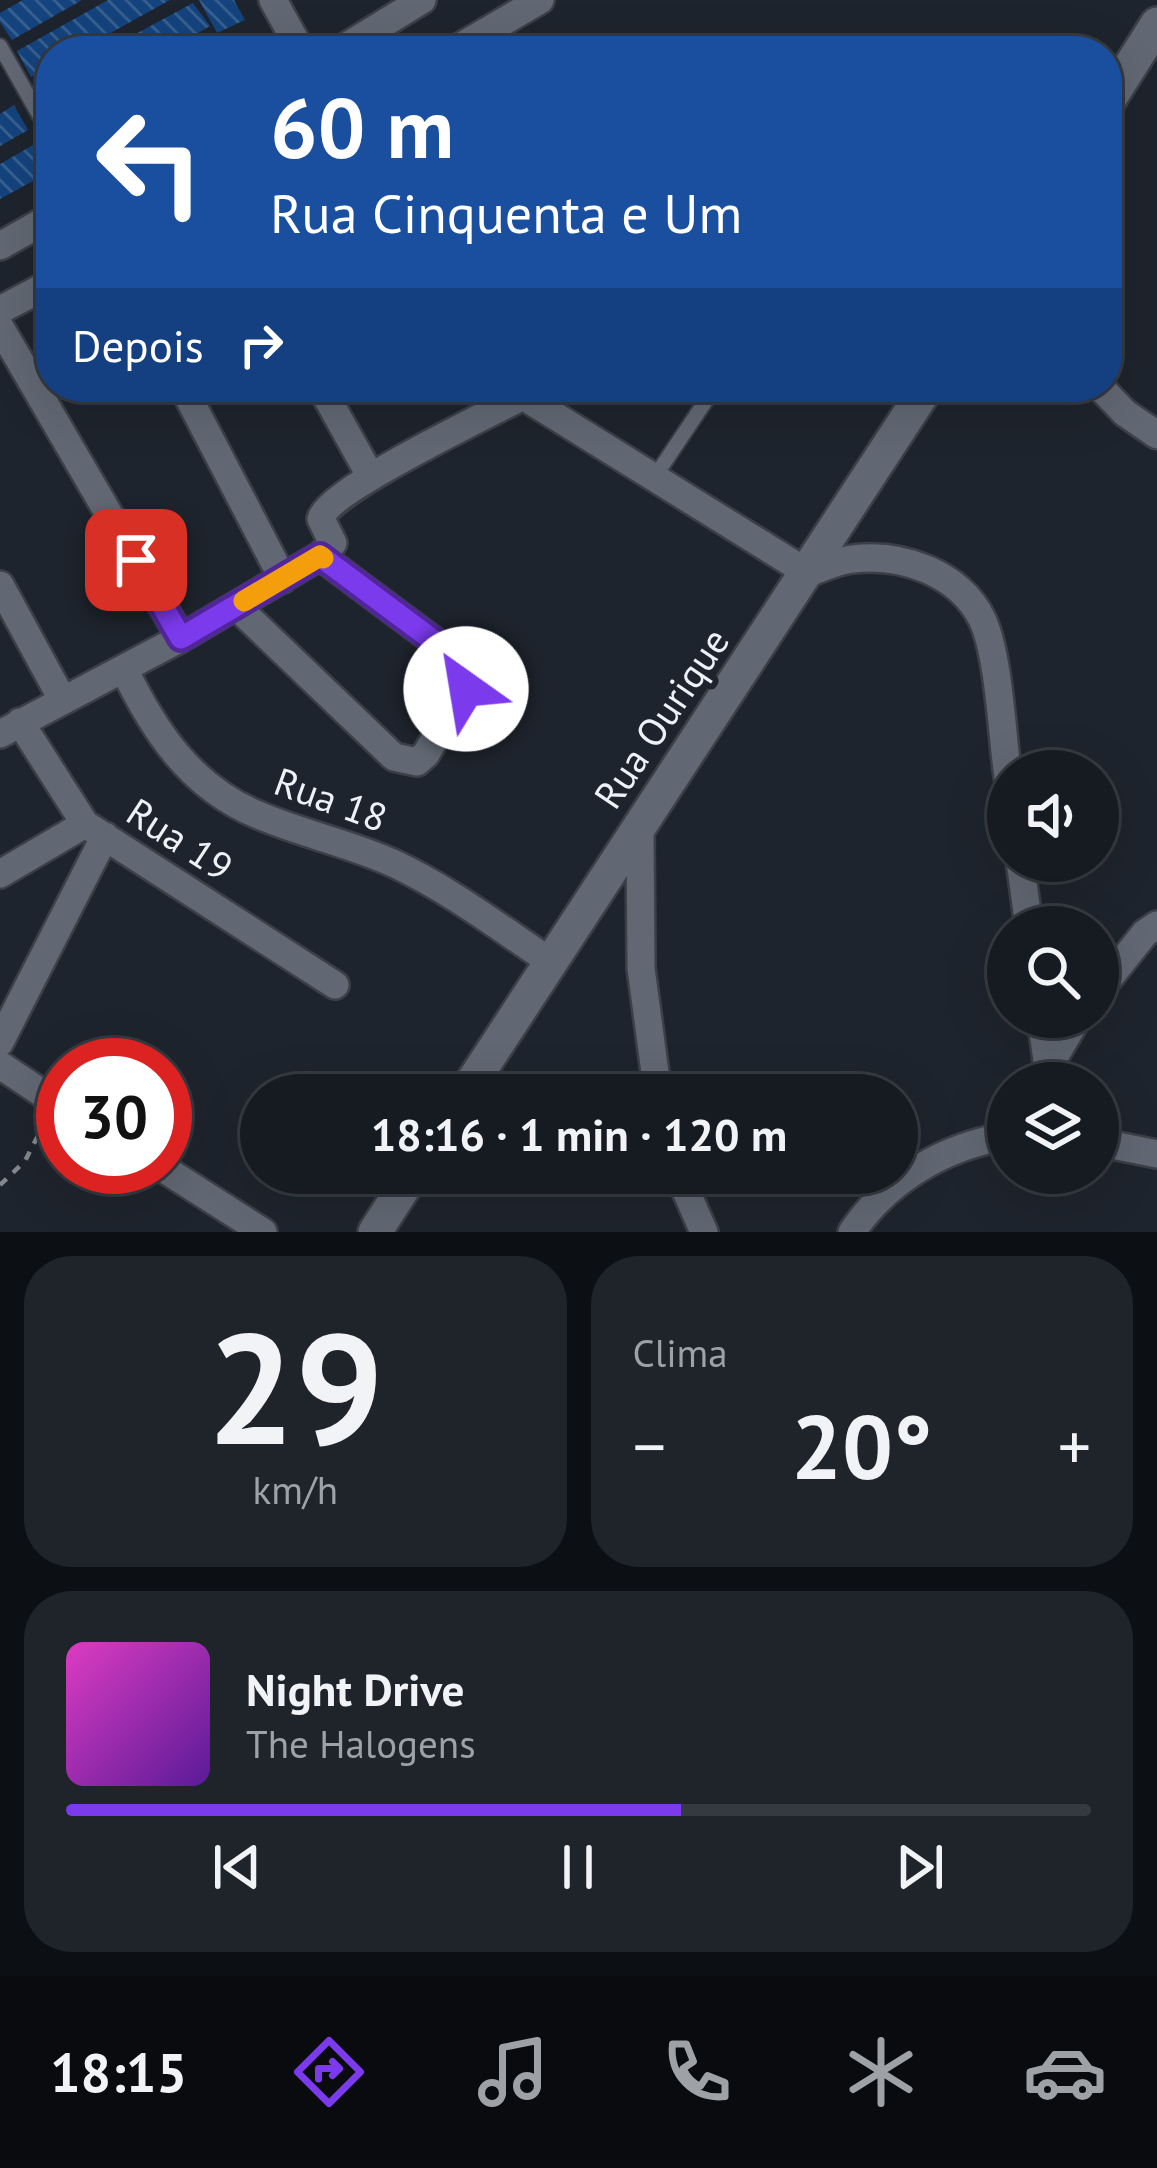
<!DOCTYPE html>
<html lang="pt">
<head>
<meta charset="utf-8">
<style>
	body { margin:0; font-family:"PT Sans",sans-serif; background:#1f242a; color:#f1f3f6; height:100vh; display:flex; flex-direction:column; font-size:45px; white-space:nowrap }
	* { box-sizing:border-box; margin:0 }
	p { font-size:39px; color:#9ea1a5 }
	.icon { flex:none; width:66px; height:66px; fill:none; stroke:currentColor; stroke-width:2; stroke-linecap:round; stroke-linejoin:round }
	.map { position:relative; height:1232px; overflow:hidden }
	.sheet { display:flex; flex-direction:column; gap:24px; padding:24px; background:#0c0f13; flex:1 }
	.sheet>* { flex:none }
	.hud { position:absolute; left:36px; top:36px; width:1086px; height:366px; border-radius:48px; box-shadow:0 12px 48px #0002,0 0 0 3px #353940; background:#1a4fa0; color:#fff; overflow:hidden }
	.tools { position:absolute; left:987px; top:750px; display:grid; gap:24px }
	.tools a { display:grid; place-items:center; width:132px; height:132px; border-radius:50%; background:#161b22; box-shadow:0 12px 48px #0002,0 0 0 3px #353940; font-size:60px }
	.speed { position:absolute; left:36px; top:1038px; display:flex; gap:24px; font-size:60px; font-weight:700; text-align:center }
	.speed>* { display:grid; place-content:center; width:156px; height:156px; border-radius:50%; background:#161b22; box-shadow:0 12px 48px #0002,0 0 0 3px #353940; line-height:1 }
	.speed .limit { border:18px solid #d22; background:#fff; color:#111 }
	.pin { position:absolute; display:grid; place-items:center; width:102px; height:102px; color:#fff; margin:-51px; border-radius:24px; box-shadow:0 6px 18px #0006 }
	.me { position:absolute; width:132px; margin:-66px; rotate:328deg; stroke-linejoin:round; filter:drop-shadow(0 0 9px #0008) }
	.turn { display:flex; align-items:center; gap:42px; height:252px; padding:0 36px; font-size:54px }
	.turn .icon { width:156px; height:156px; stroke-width:2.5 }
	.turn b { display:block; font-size:84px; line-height:102px }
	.then { display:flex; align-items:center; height:114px; padding:0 36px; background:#0003; gap:24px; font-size:45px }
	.big { font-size:90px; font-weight:800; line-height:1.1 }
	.sheet .widget { flex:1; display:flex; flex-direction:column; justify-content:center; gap:18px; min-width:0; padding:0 42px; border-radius:48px; background:#1f242a }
	.sheet .dial { align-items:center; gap:0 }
	.dial b { font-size:156px; line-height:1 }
	.song { display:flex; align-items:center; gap:36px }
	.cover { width:144px; height:144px; border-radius:18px; background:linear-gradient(135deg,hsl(310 70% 55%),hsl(270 70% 35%)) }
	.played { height:12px; border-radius:6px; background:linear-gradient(90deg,#7c3aed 60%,#353940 60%) }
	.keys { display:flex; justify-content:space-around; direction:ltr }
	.heat { display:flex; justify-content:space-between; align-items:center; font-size:66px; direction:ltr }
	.sheet .tiles { flex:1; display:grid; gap:24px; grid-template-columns:1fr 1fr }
	.widget:last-child { grid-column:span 2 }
	.trip { position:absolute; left:240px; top:1074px; width:678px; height:120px; border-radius:60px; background:#161b22; box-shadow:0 12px 48px #0002,0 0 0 3px #353940; font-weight:800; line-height:120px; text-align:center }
	.dock { display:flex; height:192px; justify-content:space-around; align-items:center; background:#090b0e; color:#9ea1a5 }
	.dock .icon { width:84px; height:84px }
	.dock .on { color:#7c3aed }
	.dock b { font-size:54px; color:#f1f3f6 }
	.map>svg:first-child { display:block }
	.building { fill:url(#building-back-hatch) }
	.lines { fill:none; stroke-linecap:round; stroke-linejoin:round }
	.service-casing { stroke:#3b3f47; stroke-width:18 }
	.minor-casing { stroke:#3b3f47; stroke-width:32 }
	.tertiary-casing { stroke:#3b3f47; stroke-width:38 }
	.path { stroke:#83888f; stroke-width:4.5; stroke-dasharray:9 9; stroke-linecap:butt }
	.service { stroke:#616873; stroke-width:14 }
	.minor { stroke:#616873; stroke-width:27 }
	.tertiary { stroke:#616873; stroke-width:33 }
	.route-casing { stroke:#51269a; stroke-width:30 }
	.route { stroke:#7c3aed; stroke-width:21 }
	.slow { stroke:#f59e0b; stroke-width:21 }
	.labels { text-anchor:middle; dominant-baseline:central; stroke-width:12; stroke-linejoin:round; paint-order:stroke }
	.street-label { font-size:39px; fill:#eef2f8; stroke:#1e242d }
</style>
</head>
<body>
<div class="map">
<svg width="1157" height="1232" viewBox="0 0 1157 1232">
	<defs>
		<pattern id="building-back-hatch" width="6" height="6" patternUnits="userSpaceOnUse" patternTransform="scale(3)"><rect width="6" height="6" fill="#14437d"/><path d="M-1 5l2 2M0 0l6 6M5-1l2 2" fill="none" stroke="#365f90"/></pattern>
	</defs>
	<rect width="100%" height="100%" fill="#1e242d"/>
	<path class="building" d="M 23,0 L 82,0 L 12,40 L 0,22 L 0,13 Z
		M 108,0 L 170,0 L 78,51 L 51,51 L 51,66 L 31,77 L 17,51 Z
		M 199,0 L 234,0 L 245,20 L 217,33 Z
		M 193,3 L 210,26 L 167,51 L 104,51 Z
		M 14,105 L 28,130 L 0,146 L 0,114 Z
		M 42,140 L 51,157 L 51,171 L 0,199 L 0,164 Z"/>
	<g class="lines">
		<defs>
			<path id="service" d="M 0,46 L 51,136
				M 654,478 L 715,387"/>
			<path id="minor" d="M 273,0 L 301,51
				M 339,51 L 422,0
				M 453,51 L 540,0
				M 0,246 L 51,217
				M 0,310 L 51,283
				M 0,327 L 181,638
				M 183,387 L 283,579
				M 321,387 L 371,477
				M 516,387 L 523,396 L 808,573 C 823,568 838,560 853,559 C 902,553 959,573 982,619 C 999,654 1002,736 1008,777
				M 1100,387 L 1125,413 L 1157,435
				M 0,585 L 62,699
				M 236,606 L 394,757 L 417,762 L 426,754 L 471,676 L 466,665 L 320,556
				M 124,669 C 154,731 190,786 256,814 C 301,834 350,843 395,864 C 450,890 500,928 551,962
				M 20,722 L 85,824 L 335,985
				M 0,734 L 181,638 L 320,556 L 333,543 L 321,519 C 327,491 489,414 523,396
				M 640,823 L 641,968 L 658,1095
				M 1020,861 L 1029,927
				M 0,874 L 85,824
				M 1098,992 L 1145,933 L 1157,925
				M 1041,1017 L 1048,1068 L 1044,1083
				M 0,1042 L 105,836
				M 0,1065 L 63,1107
				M 1048,1068 L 1078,1017
				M 1098,1142 L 1157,1154
				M 161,1167 L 263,1232
				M 678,1173 L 704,1232
				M 852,1232 C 888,1179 945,1146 1008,1136"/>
			<path id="tertiary" d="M 1107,103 L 1157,24
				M 464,1095 L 927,387
				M 375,1232 L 413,1173"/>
		</defs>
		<use href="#service" class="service-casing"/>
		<use href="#minor" class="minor-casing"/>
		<use href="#tertiary" class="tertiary-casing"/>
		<path class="path" d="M 0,1185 L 25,1161 L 45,1122"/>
		<use href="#service" class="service"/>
		<use href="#minor" class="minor"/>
		<use href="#tertiary" class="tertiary"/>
	</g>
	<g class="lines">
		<defs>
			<path id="route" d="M 136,560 L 181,638 L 320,556 L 466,665 L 470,676 L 466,689"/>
		</defs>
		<use href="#route" class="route-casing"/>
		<use href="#route" class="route"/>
		<path class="slow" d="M 244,601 L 320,556 L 323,558"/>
	</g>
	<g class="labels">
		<g class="street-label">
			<text transform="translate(661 718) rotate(-56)">Rua Ourique</text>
			<text transform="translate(331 799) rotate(20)">Rua 18</text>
			<text transform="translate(180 839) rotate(33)">Rua 19</text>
		</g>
	</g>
</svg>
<div class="tools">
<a><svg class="icon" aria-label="sound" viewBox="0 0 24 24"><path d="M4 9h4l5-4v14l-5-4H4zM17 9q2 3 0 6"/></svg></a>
<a><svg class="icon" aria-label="search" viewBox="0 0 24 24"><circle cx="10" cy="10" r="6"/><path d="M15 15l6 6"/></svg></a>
<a><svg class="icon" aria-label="layers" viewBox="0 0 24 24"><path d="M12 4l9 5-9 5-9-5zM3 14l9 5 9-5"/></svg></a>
</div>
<div class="speed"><div class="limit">30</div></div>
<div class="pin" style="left:136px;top:560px;background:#d93025"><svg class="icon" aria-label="arrive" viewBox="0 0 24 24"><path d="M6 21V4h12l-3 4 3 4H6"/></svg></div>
<svg class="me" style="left:466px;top:689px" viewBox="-20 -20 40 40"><circle r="19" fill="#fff"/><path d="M0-13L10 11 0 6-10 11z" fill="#7c3aed"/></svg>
<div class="trip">18:16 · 1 min · 120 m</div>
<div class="hud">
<div class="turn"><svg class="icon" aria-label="left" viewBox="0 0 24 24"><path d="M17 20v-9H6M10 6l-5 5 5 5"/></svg><div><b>60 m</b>Rua Cinquenta e Um</div></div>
<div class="then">Depois<svg class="icon" aria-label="right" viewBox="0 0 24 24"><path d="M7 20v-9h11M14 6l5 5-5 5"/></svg></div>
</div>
</div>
<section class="sheet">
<div class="tiles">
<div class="widget dial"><b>29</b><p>km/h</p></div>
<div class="widget"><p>Clima</p>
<div class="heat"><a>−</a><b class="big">20°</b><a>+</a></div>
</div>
<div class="widget">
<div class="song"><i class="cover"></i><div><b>Night Drive</b><p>The Halogens</p></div></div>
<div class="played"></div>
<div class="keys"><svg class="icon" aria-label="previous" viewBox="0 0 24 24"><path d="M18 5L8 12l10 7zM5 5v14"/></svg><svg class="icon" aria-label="pause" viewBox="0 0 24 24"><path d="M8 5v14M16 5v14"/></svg><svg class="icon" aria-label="next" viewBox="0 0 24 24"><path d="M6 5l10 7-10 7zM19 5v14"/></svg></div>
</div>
</div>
</section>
<nav class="dock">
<b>18:15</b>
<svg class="icon on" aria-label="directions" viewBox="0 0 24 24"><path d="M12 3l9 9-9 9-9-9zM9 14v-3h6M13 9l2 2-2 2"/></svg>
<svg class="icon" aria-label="music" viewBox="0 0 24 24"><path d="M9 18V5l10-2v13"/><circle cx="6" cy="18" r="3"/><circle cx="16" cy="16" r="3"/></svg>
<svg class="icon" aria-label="phone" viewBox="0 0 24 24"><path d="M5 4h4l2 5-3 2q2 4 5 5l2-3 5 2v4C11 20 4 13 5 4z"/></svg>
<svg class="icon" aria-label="climate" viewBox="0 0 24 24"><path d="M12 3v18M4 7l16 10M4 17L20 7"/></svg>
<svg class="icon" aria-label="car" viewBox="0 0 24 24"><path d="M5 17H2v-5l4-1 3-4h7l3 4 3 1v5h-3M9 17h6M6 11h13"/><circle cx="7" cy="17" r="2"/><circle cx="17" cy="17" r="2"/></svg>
</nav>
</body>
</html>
